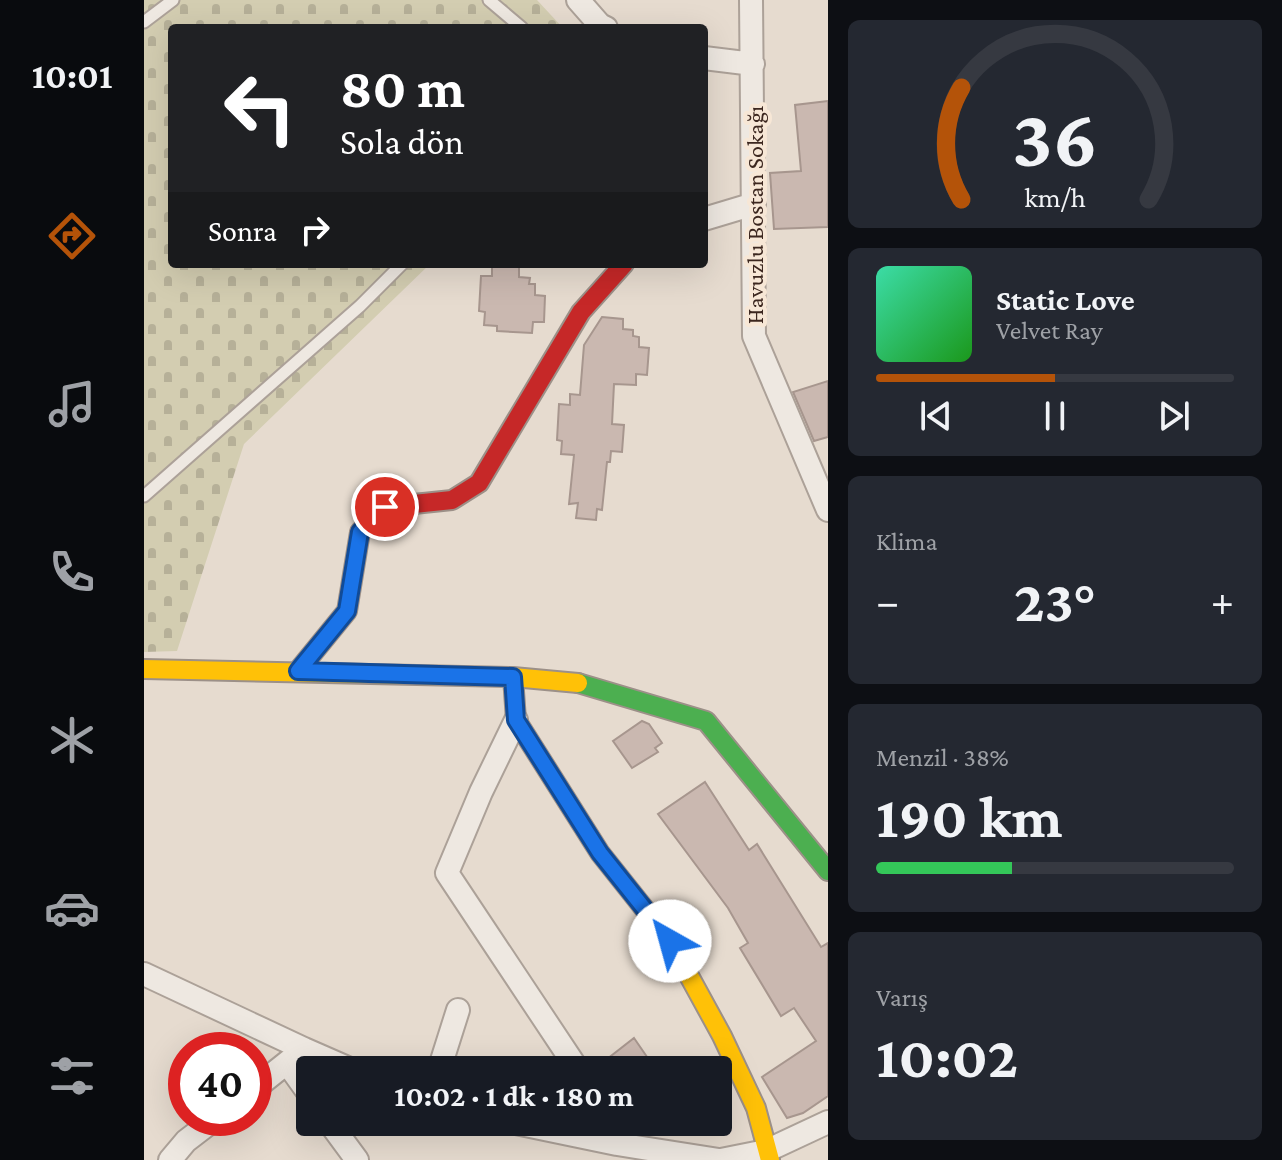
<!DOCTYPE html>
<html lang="tr">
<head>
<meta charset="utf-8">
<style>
	body { margin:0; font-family:"Crimson Pro",serif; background:#242831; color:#f1f3f6; height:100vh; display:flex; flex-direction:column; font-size:30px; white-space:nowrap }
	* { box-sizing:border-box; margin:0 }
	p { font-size:26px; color:#9ea1a6 }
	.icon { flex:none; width:44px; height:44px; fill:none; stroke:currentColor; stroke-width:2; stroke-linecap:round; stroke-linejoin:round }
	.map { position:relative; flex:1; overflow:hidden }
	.panel { display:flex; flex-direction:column; gap:20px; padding:20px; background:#0d0f14; width:454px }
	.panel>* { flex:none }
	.guide { position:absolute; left:24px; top:24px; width:540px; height:244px; border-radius:8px; box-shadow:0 8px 32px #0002; background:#202124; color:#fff; overflow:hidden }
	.speed { position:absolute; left:24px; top:1032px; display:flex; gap:16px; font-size:40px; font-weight:700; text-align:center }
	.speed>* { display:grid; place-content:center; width:104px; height:104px; border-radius:50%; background:#171b24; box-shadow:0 8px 32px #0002; line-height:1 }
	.speed .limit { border:12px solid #d22; background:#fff; color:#111 }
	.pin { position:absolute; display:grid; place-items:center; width:68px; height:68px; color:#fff; margin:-34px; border:4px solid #fff; border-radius:50%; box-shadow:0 2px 8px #0007 }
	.me { position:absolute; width:88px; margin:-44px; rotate:322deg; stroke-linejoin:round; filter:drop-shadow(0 0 6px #0008) }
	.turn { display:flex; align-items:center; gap:28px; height:168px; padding:0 40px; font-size:36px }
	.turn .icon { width:104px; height:104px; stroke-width:2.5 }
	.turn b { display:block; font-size:56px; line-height:68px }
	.then { display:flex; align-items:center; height:76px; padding:0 40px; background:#0003; gap:16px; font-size:30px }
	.big { font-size:60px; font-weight:700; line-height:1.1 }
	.panel .tile { flex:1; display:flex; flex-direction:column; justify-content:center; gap:12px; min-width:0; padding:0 28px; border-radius:12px; background:#242831 }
	.panel .dial { align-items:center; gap:0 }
	.dial svg { height:208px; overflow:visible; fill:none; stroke:#363941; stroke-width:7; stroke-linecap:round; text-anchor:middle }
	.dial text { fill:#f1f3f6; stroke:none }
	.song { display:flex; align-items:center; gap:24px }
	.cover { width:96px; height:96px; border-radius:12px; background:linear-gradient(135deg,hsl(160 70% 55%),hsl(120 70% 35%)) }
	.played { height:8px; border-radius:4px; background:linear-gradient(90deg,#b45309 50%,#363941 50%) }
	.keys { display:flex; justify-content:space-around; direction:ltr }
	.heat { display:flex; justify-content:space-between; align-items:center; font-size:44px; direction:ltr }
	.charge { height:12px; border-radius:6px; background:linear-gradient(90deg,#34c759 38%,#363941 0) }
	.trip { position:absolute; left:152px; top:1056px; width:436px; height:80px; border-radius:8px; background:#171b24; box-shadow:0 8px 32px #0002; font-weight:700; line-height:80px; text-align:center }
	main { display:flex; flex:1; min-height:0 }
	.tab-bar { display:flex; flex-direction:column; width:144px; justify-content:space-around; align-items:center; background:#090b0e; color:#9ea1a6 }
	.tab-bar .icon { width:56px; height:56px }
	.tab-bar .active { color:#b45309 }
	.tab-bar b { font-size:36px; color:#f1f3f6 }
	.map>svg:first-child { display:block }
	.cemetery { fill:url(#cemetery-stones) }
	.building { fill:#cab8b0; stroke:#a7968e; stroke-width:2 }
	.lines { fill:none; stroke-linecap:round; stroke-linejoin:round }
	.lane-casing { stroke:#aca198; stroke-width:15 }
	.street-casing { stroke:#aca198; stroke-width:26 }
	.fast-casing { stroke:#9c9088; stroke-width:22 }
	.slow-casing { stroke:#9c9088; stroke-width:22 }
	.jam-casing { stroke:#9c9088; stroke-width:22 }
	.lane { stroke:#eee8e1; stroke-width:11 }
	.street { stroke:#eee8e1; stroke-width:22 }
	.fast { stroke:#4caf50; stroke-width:18 }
	.slow { stroke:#ffc107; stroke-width:18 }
	.jam { stroke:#c62828; stroke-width:18 }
	.route-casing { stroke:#114b97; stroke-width:20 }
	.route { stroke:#1a73e8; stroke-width:14 }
	.labels { text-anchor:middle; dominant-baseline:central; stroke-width:8; stroke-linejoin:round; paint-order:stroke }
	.street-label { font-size:24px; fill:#3c271f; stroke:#f7e7d6 }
</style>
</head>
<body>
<main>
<nav class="tab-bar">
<b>10:01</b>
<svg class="icon active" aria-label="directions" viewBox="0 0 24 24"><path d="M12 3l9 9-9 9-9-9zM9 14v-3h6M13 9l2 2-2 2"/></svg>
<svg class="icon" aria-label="music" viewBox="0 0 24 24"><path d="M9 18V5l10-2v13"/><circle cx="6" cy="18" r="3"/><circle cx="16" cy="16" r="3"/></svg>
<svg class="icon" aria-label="phone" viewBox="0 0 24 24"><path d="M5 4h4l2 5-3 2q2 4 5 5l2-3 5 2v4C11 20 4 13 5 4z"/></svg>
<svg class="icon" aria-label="climate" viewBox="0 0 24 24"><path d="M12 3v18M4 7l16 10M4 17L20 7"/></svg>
<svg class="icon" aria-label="car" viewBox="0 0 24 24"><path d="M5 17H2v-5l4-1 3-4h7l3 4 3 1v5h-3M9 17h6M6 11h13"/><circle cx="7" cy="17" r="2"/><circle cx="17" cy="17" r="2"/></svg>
<svg class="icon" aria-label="filters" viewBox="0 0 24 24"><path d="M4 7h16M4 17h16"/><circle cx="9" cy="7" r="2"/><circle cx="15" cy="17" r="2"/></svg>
</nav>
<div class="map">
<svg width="684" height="1160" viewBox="0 0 684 1160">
	<defs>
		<pattern id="cemetery-stones" width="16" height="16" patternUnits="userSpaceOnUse" patternTransform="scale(2)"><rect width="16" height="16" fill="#d3cdb1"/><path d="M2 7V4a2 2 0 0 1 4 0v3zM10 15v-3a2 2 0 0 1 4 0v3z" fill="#b6b098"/></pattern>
	</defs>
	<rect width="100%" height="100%" fill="#e6dbcf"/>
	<path class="cemetery" d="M 0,0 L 393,0 L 419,28 L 28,28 L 28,264 L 286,264 L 100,444 L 33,651 L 0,652 Z"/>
	<path class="building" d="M 684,101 L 684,227 L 630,229 L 626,173 L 657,171 L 651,105 Z
		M 348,265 L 375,267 L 375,277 L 386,278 L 385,284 L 391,284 L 391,295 L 401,296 L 400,322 L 389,322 L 388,333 L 353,331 L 353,326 L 340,325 L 341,312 L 335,311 L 337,276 L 348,276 Z
		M 458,317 L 479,319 L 479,329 L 489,330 L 489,336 L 495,337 L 495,347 L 505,348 L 503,375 L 492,374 L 492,385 L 470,384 L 468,424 L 480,425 L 478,452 L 467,451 L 466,462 L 463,462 L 458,510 L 453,509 L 452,520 L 432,518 L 434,503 L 425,504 L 430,455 L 417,454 L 418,441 L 413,440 L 415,404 L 426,405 L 426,394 L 436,395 L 440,345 Z
		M 684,381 L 684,437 L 670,441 L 649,392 Z
		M 498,721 L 505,724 L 518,743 L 511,748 L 514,752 L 488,768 L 469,741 Z
		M 561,782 L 605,850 L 613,844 L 677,947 L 684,943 L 684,1096 L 659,1113 L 643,1118 L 618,1077 L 672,1041 L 650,1008 L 637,1016 L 596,948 L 604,943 L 584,908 L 514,814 Z
		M 490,1038 L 512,1070 L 449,1070 Z"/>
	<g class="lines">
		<defs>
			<path id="lane" d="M 345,0 L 378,28
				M 0,22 L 29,0
				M 0,496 L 216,306 L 258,264"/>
			<path id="street" d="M 434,0 L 456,25 L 462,28
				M 607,0 L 610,336 L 684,510
				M 560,58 L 609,64
				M 560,219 L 610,204
				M 372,720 L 337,792 L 303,873 L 434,1070
				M 0,974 L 160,1049
				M 143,1063 L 166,1095
				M 295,1070 L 314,1010
				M 110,1089 L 160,1049 L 208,1070
				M 185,1122 L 213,1160
				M 367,1122 L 473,1144 L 575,1160
				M 26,1160 L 42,1141 L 72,1118
				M 577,1160 L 622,1151 L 684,1122"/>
			<path id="fast" d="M 434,683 L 562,721 L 684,871"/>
			<path id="slow" d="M 0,669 L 369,677 L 434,683
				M 369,677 L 372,720 L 456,853 L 526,941 L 578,1036 L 612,1108 L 626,1160"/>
			<path id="jam" d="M 154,671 L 203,611 L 216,532 L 241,507 L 308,500 L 335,483 L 437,312 L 480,264"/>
		</defs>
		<use href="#lane" class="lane-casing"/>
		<use href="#street" class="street-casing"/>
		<use href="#fast" class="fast-casing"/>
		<use href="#slow" class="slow-casing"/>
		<use href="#jam" class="jam-casing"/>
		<use href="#lane" class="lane"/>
		<use href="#street" class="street"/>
		<use href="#fast" class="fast"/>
		<use href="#slow" class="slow"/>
		<use href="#jam" class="jam"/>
	</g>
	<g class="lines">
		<defs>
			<path id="route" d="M 241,507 L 216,532 L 203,611 L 154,671 L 369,677 L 372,720 L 456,853 L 526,941"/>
		</defs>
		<use href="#route" class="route-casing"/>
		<use href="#route" class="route"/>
	</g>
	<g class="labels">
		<g class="street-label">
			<text transform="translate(610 215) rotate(-90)">Havuzlu Bostan Sokağı</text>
		</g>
	</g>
</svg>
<div class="speed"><div class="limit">40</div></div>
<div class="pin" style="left:241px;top:507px;background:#d93025"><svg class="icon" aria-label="arrive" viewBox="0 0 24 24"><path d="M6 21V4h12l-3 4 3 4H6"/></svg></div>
<svg class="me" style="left:526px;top:941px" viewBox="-20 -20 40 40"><circle r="19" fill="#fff"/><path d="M0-13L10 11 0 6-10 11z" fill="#1a73e8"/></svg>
<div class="trip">10:02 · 1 dk · 180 m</div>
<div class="guide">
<div class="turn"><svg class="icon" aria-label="left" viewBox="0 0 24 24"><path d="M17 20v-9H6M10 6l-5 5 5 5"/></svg><div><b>80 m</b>Sola dön</div></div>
<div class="then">Sonra<svg class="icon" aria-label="right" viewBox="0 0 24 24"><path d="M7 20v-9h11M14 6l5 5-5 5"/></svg></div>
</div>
</div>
<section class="panel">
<div class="tile dial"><svg viewBox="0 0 100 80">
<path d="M14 69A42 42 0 1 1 86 69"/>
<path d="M14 69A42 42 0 0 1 14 26" stroke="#b45309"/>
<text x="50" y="56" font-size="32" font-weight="700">36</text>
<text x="50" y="72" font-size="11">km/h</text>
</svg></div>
<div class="tile">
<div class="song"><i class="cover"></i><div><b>Static Love</b><p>Velvet Ray</p></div></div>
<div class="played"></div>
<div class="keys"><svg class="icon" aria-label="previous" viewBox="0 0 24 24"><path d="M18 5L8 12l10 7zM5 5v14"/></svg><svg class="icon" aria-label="pause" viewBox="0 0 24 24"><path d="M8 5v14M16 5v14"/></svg><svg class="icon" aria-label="next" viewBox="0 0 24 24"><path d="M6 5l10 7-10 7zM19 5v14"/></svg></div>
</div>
<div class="tile"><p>Klima</p>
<div class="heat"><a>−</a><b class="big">23°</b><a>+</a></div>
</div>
<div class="tile"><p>Menzil · 38%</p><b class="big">190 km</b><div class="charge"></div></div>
<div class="tile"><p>Varış</p><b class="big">10:02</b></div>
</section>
</main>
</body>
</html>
